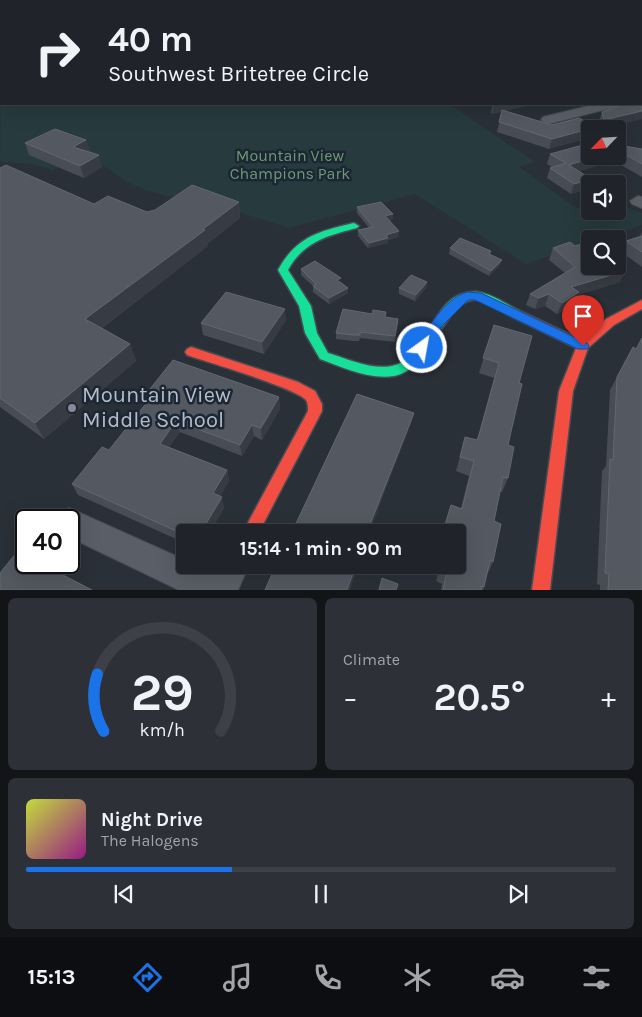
<!DOCTYPE html>
<html lang="en">
<head>
<meta charset="utf-8">
<style>
	body { margin:0; font-family:Karla,sans-serif; background:#2d3036; color:#f1f3f6; height:100vh; display:flex; flex-direction:column; font-size:19px; white-space:nowrap }
	* { box-sizing:border-box; margin:0 }
	p { font-size:16px; color:#a2a4a8 }
	.icon { flex:none; width:28px; height:28px; fill:none; stroke:currentColor; stroke-width:2; stroke-linecap:round; stroke-linejoin:round }
	.map { position:relative; height:590px; overflow:hidden }
	.side { display:flex; flex-direction:column; gap:8px; padding:8px; background:#121417; flex:1 }
	.side>* { flex:none }
	.banner { position:absolute; left:0px; top:0px; width:642px; height:105px; box-shadow:0 5px 20px #0002,0 0 0 1px #3d4147; background:#20242a; color:#f1f3f6; overflow:hidden }
	.needle { width:32px; rotate:245deg }
	.fabs { position:absolute; left:581px; top:120px; display:grid; gap:10px }
	.fabs a { display:grid; place-items:center; width:45px; height:45px; border-radius:5px; background:#20242a; box-shadow:0 5px 20px #0002,0 0 0 1px #3d4147; font-size:25px }
	.speed { position:absolute; left:15px; top:509px; display:flex; gap:10px; font-size:25px; font-weight:700; text-align:center }
	.speed>* { display:grid; place-content:center; width:65px; height:65px; border-radius:50%; background:#20242a; box-shadow:0 5px 20px #0002,0 0 0 1px #3d4147; line-height:1 }
	.speed .limit { border:2px solid #111; border-radius:8px; background:#fff; color:#111 }
	.pin { position:absolute; display:grid; place-items:center; width:42px; height:42px; color:#fff; margin:-51px -21px; border-radius:50% 50% 50% 0; rotate:-45deg; box-shadow:0 0 5px #0007 }
	.pin .icon { rotate:45deg }
	.me { position:absolute; width:55px; margin:-28px; rotate:32deg; stroke-linejoin:round; filter:drop-shadow(0 0 4px #0008) }
	.turn { display:flex; align-items:center; gap:18px; height:105px; padding:0 25px; font-size:22px }
	.turn .icon { width:65px; height:65px; stroke-width:2.5 }
	.turn b { display:block; font-size:35px; line-height:42px }
	.big { font-size:38px; font-weight:700; line-height:1.1 }
	.side .widget { flex:1; display:flex; flex-direction:column; justify-content:center; gap:8px; min-width:0; padding:0 18px; border-radius:8px; background:#2d3036 }
	.side .dial { align-items:center; gap:0 }
	.dial svg { height:130px; overflow:visible; fill:none; stroke:#3d4147; stroke-width:7; stroke-linecap:round; text-anchor:middle }
	.dial text { fill:#f1f3f6; stroke:none }
	.song { display:flex; align-items:center; gap:15px }
	.cover { width:60px; height:60px; border-radius:8px; background:linear-gradient(135deg,hsl(70 70% 55%),hsl(310 70% 35%)) }
	.played { height:5px; border-radius:2px; background:linear-gradient(90deg,#1a73e8 35%,#3d4147 35%) }
	.keys { display:flex; justify-content:space-around; direction:ltr }
	.heat { display:flex; justify-content:space-between; align-items:center; font-size:28px; direction:ltr }
	.side .tiles { flex:1; display:grid; gap:8px; grid-template-columns:1fr 1fr }
	.widget:last-child { grid-column:span 2 }
	.trip { position:absolute; left:176px; top:524px; width:290px; height:50px; border-radius:5px; background:#20242a; box-shadow:0 5px 20px #0002,0 0 0 1px #3d4147; font-weight:700; line-height:50px; text-align:center }
	.dock { display:flex; height:80px; justify-content:space-around; align-items:center; background:#0d0e11; color:#a2a4a8 }
	.dock .icon { width:35px; height:35px }
	.dock .on { color:#1a73e8 }
	.dock b { font-size:22px; color:#f1f3f6 }
	.map>svg:first-child { display:block }
	.green { fill:#273a3e }
	.lines { fill:none; stroke-linecap:round; stroke-linejoin:round }
	.street-casing { stroke:#484c55; stroke-width:2 }
	.fast-casing { stroke:#484c55; stroke-width:3 }
	.slow-casing { stroke:#484c55; stroke-width:3 }
	.jam-casing { stroke:#484c55; stroke-width:3 }
	.street { fill:#5a5e66; fill-rule:evenodd }
	.fast { fill:#16e098; fill-rule:evenodd }
	.slow { fill:#ffcf43; fill-rule:evenodd }
	.jam { fill:#f24e42; fill-rule:evenodd }
	.wall { fill:#474c55 }
	.shaded-wall { fill:#373c44 }
	.building { fill:#535861; stroke:#626872 }
	.route { fill:#1a73e8; stroke:#114b97 }
	.poi-dot { fill:#848b96; stroke:#1d2633; stroke-width:2 }
	.labels { text-anchor:middle; dominant-baseline:central; stroke-width:5; stroke-linejoin:round; paint-order:stroke }
	.far-park-label { font-size:16px; fill:#6b9a76; stroke:#1d2633 }
	.near-poi-label { font-size:22px; fill:#b4bcc9; stroke:#1d2633; text-anchor:start }
</style>
</head>
<body>
<div class="map">
<svg width="642" height="590" viewBox="0 0 642 590">
	<rect width="100%" height="100%" fill="#2a3038"/>
	<path class="green" d="M 1,47 L 1,104 L 449,104 L 535,162 L 519,167 L 576,208 L 590,206 L 590,211 L 618,211 L 618,204 L 642,213 L 642,225 L 602,239 L 590,239 L 590,243 L 526,264 L 415,194 L 289,228 L 197,199 L 166,196 L 146,190 L 127,182 L 107,168 L 80,156 L 53,170 L 32,164 L 3,162 L 0,161 Z"/>
	<g class="lines">
		<defs>
			<path id="street" d="M 641,68 L 642,68 L 642,75 L 641,75 Z
				M 642,83 L 642,91 L 641,92 L 641,84 Z
				M 597,104 L 617,104 L 615,107 L 548,124 L 541,120 L 543,117 Z
				M 638,196 L 642,197 L 642,208 L 632,204 L 630,201 Z
				M 69,508 L 185,560 L 185,565 L 195,565 L 213,573 L 217,565 L 249,565 L 238,590 L 179,590 L 69,537 L 69,520 L 55,520 L 59,512 Z"/>
			<path id="fast" d="M 354,223 L 359,226 L 357,228 C 329,235 303,242 288,270 L 311,306 L 317,333 L 328,353 C 348,359 371,370 392,366 C 430,359 431,288 478,292 C 493,294 507,305 520,311 L 522,314 L 516,318 C 503,314 491,302 478,300 C 445,295 434,369 394,376 C 369,380 342,367 320,359 L 305,333 L 299,306 L 278,270 C 296,237 319,231 354,223 Z"/>
			<path id="slow" d="M 0,23 L 1,23 L 1,27 L 0,27 Z"/>
			<path id="jam" d="M 642,300 L 642,309 L 614,325 L 588,348 L 573,391 L 550,590 L 532,590 L 559,391 L 576,348 L 512,317 L 510,314 L 512,311 L 520,311 L 582,340 L 606,319 Z
				M 191,347 L 298,382 L 315,391 L 322,404 L 322,411 L 259,532 L 243,532 L 308,411 C 308,407 308,403 306,400 C 296,388 207,362 187,355 L 185,352 L 187,349 Z"/>
		</defs>
		<use href="#street" class="street-casing"/>
		<use href="#fast" class="fast-casing"/>
		<use href="#slow" class="slow-casing"/>
		<use href="#jam" class="jam-casing"/>
		<use href="#street" class="street"/>
		<use href="#fast" class="fast"/>
		<use href="#slow" class="slow"/>
		<use href="#jam" class="jam"/>
	</g>
	<path class="wall" d="M 322,0 L 642,0 L 642,38 L 641,38 L 641,1 L 325,1 Z
		M 493,104 L 533,104 L 504,111 L 552,125 L 579,118 L 549,149 L 497,132 L 502,111 L 492,114 L 491,112 Z
		M 623,104 L 603,129 L 601,129 L 599,122 L 602,112 Z
		M 86,140 L 90,152 L 89,152 L 102,167 L 84,178 L 29,155 L 25,143 Z
		M 618,145 L 642,149 L 642,177 L 614,161 L 579,171 L 591,179 L 587,189 L 571,194 L 547,178 L 550,168 L 552,167 L 547,164 L 550,154 L 590,156 L 618,156 Z
		M 0,168 L 94,204 L 147,212 L 239,202 L 240,218 L 207,244 L 208,246 L 102,328 L 130,344 L 136,361 L 44,439 L 0,407 Z
		M 357,207 L 393,214 L 392,220 L 389,221 L 399,231 L 398,237 L 388,240 L 388,243 L 368,248 L 358,236 L 358,230 L 369,228 L 357,213 Z
		M 642,232 L 642,267 L 621,252 L 626,241 L 640,236 Z
		M 450,248 L 491,251 L 490,255 L 502,260 L 500,265 L 489,276 L 449,254 Z
		M 553,248 L 620,282 L 578,295 L 574,303 L 557,314 L 545,306 L 535,309 L 526,305 L 530,294 L 565,273 L 549,260 Z
		M 301,269 L 341,282 L 348,288 L 348,293 L 329,304 L 313,292 L 313,286 L 301,275 Z
		M 427,282 L 426,288 L 415,301 L 399,294 L 399,288 Z
		M 398,319 L 395,342 L 360,338 L 359,341 L 353,341 L 336,339 L 336,333 Z
		M 286,320 L 264,354 L 203,335 L 201,323 Z
		M 494,325 L 519,383 L 508,445 L 508,478 L 502,492 L 500,492 L 494,521 L 493,562 L 487,575 L 483,590 L 441,590 L 442,584 L 436,581 L 441,565 L 458,565 L 458,532 L 443,532 L 451,505 L 461,508 L 469,476 L 456,471 L 465,437 L 477,440 L 494,378 L 479,373 Z
		M 633,347 L 636,349 L 642,590 L 600,590 L 600,585 L 597,584 L 602,471 L 606,466 L 610,390 Z
		M 150,389 L 279,397 L 280,409 L 262,440 L 254,436 L 242,456 L 180,432 L 169,447 L 227,470 L 229,481 L 220,496 L 224,508 L 210,532 L 185,532 L 185,543 L 78,495 L 72,484 L 109,450 L 152,396 Z"/>
	<path class="shaded-wall" d="M 0,25 L 1,29 L 1,35 L 0,35 Z
		M 301,104 L 310,104 L 301,106 Z
		M 497,104 L 533,104 L 492,114 L 494,105 Z
		M 642,111 L 642,119 L 601,129 L 604,120 Z
		M 596,127 L 596,129 L 590,129 L 590,138 L 549,149 L 552,139 Z
		M 86,140 L 90,152 L 77,159 L 73,147 Z
		M 99,155 L 102,167 L 84,178 L 80,166 Z
		M 598,156 L 615,156 L 614,161 L 566,175 L 569,165 Z
		M 591,179 L 587,189 L 571,194 L 574,184 Z
		M 239,202 L 240,218 L 207,244 L 208,246 L 92,335 L 85,319 Z
		M 393,214 L 392,220 L 385,222 L 385,216 Z
		M 399,231 L 398,237 L 388,240 L 388,243 L 368,248 L 369,243 L 386,235 Z
		M 502,260 L 500,265 L 489,276 L 491,271 Z
		M 625,271 L 620,282 L 578,295 L 574,303 L 557,314 L 562,303 L 571,287 Z
		M 427,282 L 426,288 L 415,301 L 416,295 Z
		M 348,288 L 348,293 L 329,304 L 329,298 Z
		M 549,294 L 545,306 L 535,309 L 539,298 Z
		M 285,309 L 286,320 L 264,354 L 262,342 Z
		M 130,344 L 136,361 L 44,439 L 35,423 Z
		M 279,397 L 280,409 L 262,440 L 261,428 Z
		M 414,413 L 411,424 L 380,504 L 370,532 L 367,532 L 382,494 Z
		M 176,421 L 180,432 L 164,455 L 160,444 Z
		M 252,425 L 254,436 L 242,456 L 240,445 Z
		M 227,470 L 229,481 L 216,504 L 213,493 Z
		M 222,497 L 224,508 L 210,532 L 201,532 Z
		M 356,565 L 358,565 L 350,590 L 347,590 Z"/>
	<path class="building" d="M 23,0 L 123,0 L 124,1 L 23,1 Z
		M 335,0 L 642,0 L 642,30 L 641,30 L 641,1 L 338,1 Z
		M 641,96 L 642,96 L 642,111 L 604,120 L 602,112 L 623,104 L 641,104 Z
		M 502,110 L 552,125 L 579,118 L 596,127 L 552,139 L 499,122 Z
		M 55,129 L 86,140 L 73,147 L 99,155 L 80,166 L 25,143 Z
		M 590,143 L 590,156 L 598,156 L 569,165 L 591,179 L 574,184 L 550,168 L 566,163 L 550,154 Z
		M 618,145 L 642,149 L 642,164 L 618,150 Z
		M 6,165 L 94,204 L 108,196 L 147,212 L 155,210 L 192,185 L 239,202 L 203,229 L 205,230 L 85,319 L 130,344 L 35,423 L 0,398 L 0,168 Z
		M 381,202 L 393,214 L 385,216 L 399,231 L 386,235 L 388,238 L 369,243 L 358,230 L 373,227 L 357,207 Z
		M 642,236 L 642,252 L 626,241 Z
		M 460,238 L 491,251 L 489,254 L 502,260 L 491,271 L 450,248 Z
		M 570,242 L 575,246 L 588,242 L 590,244 L 590,266 L 618,266 L 618,265 L 625,271 L 571,287 L 579,292 L 562,303 L 549,294 L 539,298 L 530,294 L 575,267 L 553,248 Z
		M 315,261 L 341,278 L 337,280 L 348,288 L 329,298 L 313,286 L 316,284 L 301,269 Z
		M 411,275 L 427,282 L 416,295 L 399,288 Z
		M 226,292 L 285,309 L 262,342 L 201,323 Z
		M 343,309 L 372,314 L 373,310 L 386,312 L 385,317 L 398,319 L 395,336 L 360,332 L 360,335 L 353,335 L 336,333 Z
		M 494,325 L 532,336 L 519,383 L 522,384 L 508,445 L 514,447 L 508,478 L 503,477 L 494,521 L 501,524 L 493,562 L 490,560 L 484,587 L 481,586 L 481,590 L 443,590 L 447,571 L 441,569 L 442,565 L 458,565 L 458,532 L 450,532 L 451,531 L 444,528 L 451,505 L 462,509 L 474,461 L 460,457 L 465,437 L 477,440 L 479,435 L 499,363 L 483,358 Z
		M 642,338 L 642,590 L 608,590 L 609,574 L 605,573 L 610,459 L 613,460 L 617,377 L 633,347 L 636,349 Z
		M 173,360 L 279,397 L 261,428 L 252,425 L 240,445 L 176,421 L 160,444 L 227,470 L 213,493 L 222,497 L 201,532 L 185,532 L 185,535 L 72,484 L 102,447 L 109,450 L 156,391 L 150,389 Z
		M 357,394 L 414,413 L 382,494 L 367,532 L 292,532 Z
		M 17,552 L 26,556 L 26,562 L 38,562 L 92,590 L 0,590 L 0,573 Z
		M 276,565 L 356,565 L 347,590 L 265,590 Z
		M 382,578 L 398,584 L 396,590 L 379,590 Z"/>
	<path class="route" d="M 467,292 L 481,293 L 587,343 L 589,346 L 587,349 L 578,349 L 475,300 L 468,300 L 443,325 L 427,352 L 418,352 L 416,348 C 427,329 444,299 467,292 Z"/>
	<circle class="poi-dot" cx="72" cy="408" r="5"/>
	<g class="labels">
		<g class="far-park-label">
			<text x="290" y="155">Mountain View<tspan x="290" dy="18">Champions Park</tspan></text>
		</g>
		<g class="near-poi-label">
			<text x="82" y="395">Mountain View<tspan x="82" dy="25">Middle School</tspan></text>
		</g>
	</g>
</svg>
<div class="fabs">
<a><svg class="needle" viewBox="-14 -14 28 28"><path d="M0-13l5 13h-10z" fill="#e53935"/><path d="M0 13l5-13h-10z" fill="#a2a4a8"/></svg></a>
<a><svg class="icon" aria-label="sound" viewBox="0 0 24 24"><path d="M4 9h4l5-4v14l-5-4H4zM17 9q2 3 0 6"/></svg></a>
<a><svg class="icon" aria-label="search" viewBox="0 0 24 24"><circle cx="10" cy="10" r="6"/><path d="M15 15l6 6"/></svg></a>
</div>
<div class="speed"><div class="limit">40</div></div>
<div class="pin" style="left:583px;top:346px;background:#d93025"><svg class="icon" aria-label="arrive" viewBox="0 0 24 24"><path d="M6 21V4h12l-3 4 3 4H6"/></svg></div>
<svg class="me" style="left:422px;top:348px" viewBox="-20 -20 40 40"><circle r="17" fill="#1a73e8" stroke="#fff" stroke-width="3"/><path d="M0-11L8 9 0 5-8 9z" fill="#fff"/></svg>
<div class="trip">15:14 · 1 min · 90 m</div>
<div class="banner">
<div class="turn"><svg class="icon" aria-label="right" viewBox="0 0 24 24"><path d="M7 20v-9h11M14 6l5 5-5 5"/></svg><div><b>40 m</b>Southwest Britetree Circle</div></div>
</div>
</div>
<section class="side">
<div class="tiles">
<div class="widget dial"><svg viewBox="0 0 100 80">
<path d="M14 69A42 42 0 1 1 86 69"/>
<path d="M14 69A42 42 0 0 1 10 34" stroke="#1a73e8"/>
<text x="50" y="56" font-size="32" font-weight="700">29</text>
<text x="50" y="72" font-size="11">km/h</text>
</svg></div>
<div class="widget"><p>Climate</p>
<div class="heat"><a>−</a><b class="big">20.5°</b><a>+</a></div>
</div>
<div class="widget">
<div class="song"><i class="cover"></i><div><b>Night Drive</b><p>The Halogens</p></div></div>
<div class="played"></div>
<div class="keys"><svg class="icon" aria-label="previous" viewBox="0 0 24 24"><path d="M18 5L8 12l10 7zM5 5v14"/></svg><svg class="icon" aria-label="pause" viewBox="0 0 24 24"><path d="M8 5v14M16 5v14"/></svg><svg class="icon" aria-label="next" viewBox="0 0 24 24"><path d="M6 5l10 7-10 7zM19 5v14"/></svg></div>
</div>
</div>
</section>
<nav class="dock">
<b>15:13</b>
<svg class="icon on" aria-label="directions" viewBox="0 0 24 24"><path d="M12 3l9 9-9 9-9-9zM9 14v-3h6M13 9l2 2-2 2"/></svg>
<svg class="icon" aria-label="music" viewBox="0 0 24 24"><path d="M9 18V5l10-2v13"/><circle cx="6" cy="18" r="3"/><circle cx="16" cy="16" r="3"/></svg>
<svg class="icon" aria-label="phone" viewBox="0 0 24 24"><path d="M5 4h4l2 5-3 2q2 4 5 5l2-3 5 2v4C11 20 4 13 5 4z"/></svg>
<svg class="icon" aria-label="climate" viewBox="0 0 24 24"><path d="M12 3v18M4 7l16 10M4 17L20 7"/></svg>
<svg class="icon" aria-label="car" viewBox="0 0 24 24"><path d="M5 17H2v-5l4-1 3-4h7l3 4 3 1v5h-3M9 17h6M6 11h13"/><circle cx="7" cy="17" r="2"/><circle cx="17" cy="17" r="2"/></svg>
<svg class="icon" aria-label="filters" viewBox="0 0 24 24"><path d="M4 7h16M4 17h16"/><circle cx="9" cy="7" r="2"/><circle cx="15" cy="17" r="2"/></svg>
</nav>
</body>
</html>
